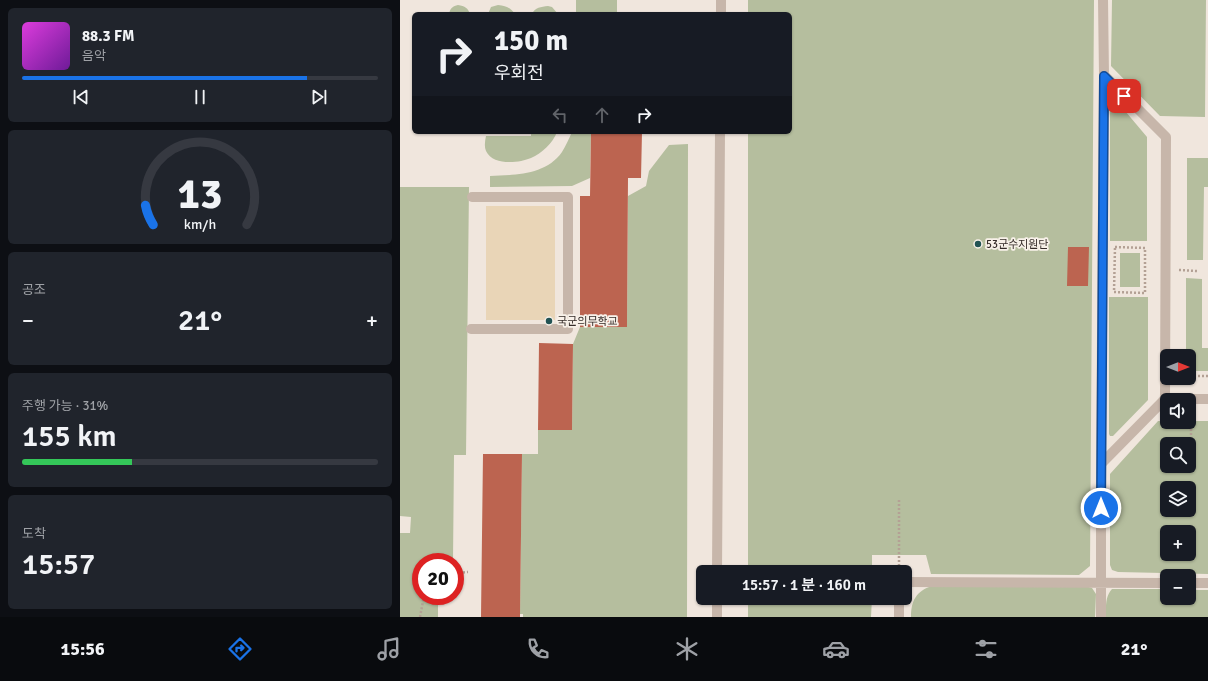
<!DOCTYPE html>
<html lang="ko">
<head>
<meta charset="utf-8">
<style>
	body { margin:0; font-family:Signika,"Noto Sans KR",sans-serif; background:#20242c; color:#f1f3f6; height:100vh; display:flex; flex-direction:column; font-size:15px; white-space:nowrap }
	* { box-sizing:border-box; margin:0 }
	p { font-size:13px; color:#9ea1a6 }
	.icon { flex:none; width:22px; height:22px; fill:none; stroke:currentColor; stroke-width:2; stroke-linecap:round; stroke-linejoin:round }
	.map { position:relative; flex:1; overflow:hidden }
	.side { display:flex; flex-direction:column; gap:8px; padding:8px; background:#0d0f14; width:400px }
	.side>* { flex:none }
	.top-card { position:absolute; left:12px; top:12px; width:380px; height:122px; border-radius:6px; box-shadow:0 1px 3px #0004; background:#171b24; color:#f1f3f6; overflow:hidden }
	.needle { width:26px; rotate:90deg }
	.controls { position:absolute; left:760px; top:349px; display:grid; gap:8px }
	.controls a { display:grid; place-items:center; width:36px; height:36px; border-radius:6px; background:#171b24; box-shadow:0 1px 3px #0004; font-size:20px }
	.speed { position:absolute; left:12px; top:553px; display:flex; gap:8px; font-size:20px; font-weight:700; text-align:center }
	.speed>* { display:grid; place-content:center; width:52px; height:52px; border-radius:50%; background:#171b24; box-shadow:0 1px 3px #0004; line-height:1 }
	.speed .limit { border:6px solid #d22; background:#fff; color:#111 }
	.pin { position:absolute; display:grid; place-items:center; width:34px; height:34px; color:#fff; margin:-17px; border-radius:8px; box-shadow:0 2px 6px #0006 }
	.me { position:absolute; width:44px; margin:-22px; rotate:0deg; stroke-linejoin:round; filter:drop-shadow(0 0 3px #0008) }
	.turn { display:flex; align-items:center; gap:14px; height:84px; padding:0 16px; font-size:18px }
	.turn .icon { width:52px; height:52px; stroke-width:2.5 }
	.turn b { display:block; font-size:28px; line-height:34px }
	.lanes { display:flex; align-items:center; height:38px; padding:0 16px; background:#0003; justify-content:center; gap:20px; direction:ltr }
	.lanes .off { opacity:.35 }
	.big { font-size:30px; font-weight:600; line-height:1.1 }
	.side .widget { flex:1; display:flex; flex-direction:column; justify-content:center; gap:6px; min-width:0; padding:0 14px; border-radius:6px; background:#20242c }
	.side .dial { align-items:center; gap:0 }
	.dial svg { height:104px; overflow:visible; fill:none; stroke:#363941; stroke-width:7; stroke-linecap:round; text-anchor:middle }
	.dial text { fill:#f1f3f6; stroke:none }
	.song { display:flex; align-items:center; gap:12px }
	.cover { width:48px; height:48px; border-radius:6px; background:linear-gradient(135deg,hsl(300 70% 55%),hsl(280 70% 35%)) }
	.played { height:4px; border-radius:2px; background:linear-gradient(90deg,#1a73e8 80%,#363941 80%) }
	.keys { display:flex; justify-content:space-around; direction:ltr }
	.heat { display:flex; justify-content:space-between; align-items:center; font-size:22px; direction:ltr }
	.charge { height:6px; border-radius:3px; background:linear-gradient(90deg,#34c759 31%,#363941 0) }
	.trip { position:absolute; left:296px; top:565px; width:216px; height:40px; border-radius:6px; background:#171b24; box-shadow:0 1px 3px #0004; font-weight:600; line-height:40px; text-align:center }
	.menu { display:flex; height:64px; justify-content:space-around; align-items:center; background:#090b0e; color:#9ea1a6 }
	.menu .icon { width:28px; height:28px }
	.menu .selected { color:#1a73e8 }
	.menu b { font-size:18px; color:#f1f3f6 }
	main { display:flex; flex:1; min-height:0 }
	.map>svg:first-child { display:block }
	.green { fill:#b5be9e; fill-rule:evenodd }
	.sand { fill:#e9d5b7 }
	.building { fill:#bc6450 }
	.lines { fill:none; stroke-linecap:round; stroke-linejoin:round }
	.path { stroke:#b3a094; stroke-width:2.5; stroke-dasharray:2 2; stroke-linecap:butt }
	.minor { stroke:#c7b6aa; stroke-width:10 }
	.route-casing { stroke:#114b97; stroke-width:10 }
	.route { stroke:#1a73e8; stroke-width:7 }
	.poi-dot { fill:#225354; stroke:#f8f1e9; stroke-width:1.5 }
	.labels { text-anchor:middle; dominant-baseline:central; stroke-width:3.5; stroke-linejoin:round; paint-order:stroke }
	.poi-label { font-size:11px; fill:#352c29; stroke:#f8f1e9; text-anchor:start }
</style>
</head>
<body>
<main>
<section class="side">
<div class="widget">
<div class="song"><i class="cover"></i><div><b>88.3 FM</b><p>음악</p></div></div>
<div class="played"></div>
<div class="keys"><svg class="icon" aria-label="previous" viewBox="0 0 24 24"><path d="M18 5L8 12l10 7zM5 5v14"/></svg><svg class="icon" aria-label="pause" viewBox="0 0 24 24"><path d="M8 5v14M16 5v14"/></svg><svg class="icon" aria-label="next" viewBox="0 0 24 24"><path d="M6 5l10 7-10 7zM19 5v14"/></svg></div>
</div>
<div class="widget dial"><svg viewBox="0 0 100 80">
<path d="M14 69A42 42 0 1 1 86 69"/>
<path d="M14 69A42 42 0 0 1 8 54" stroke="#1a73e8"/>
<text x="50" y="56" font-size="32" font-weight="700">13</text>
<text x="50" y="72" font-size="11">km/h</text>
</svg></div>
<div class="widget"><p>공조</p>
<div class="heat"><a>−</a><b class="big">21°</b><a>+</a></div>
</div>
<div class="widget"><p>주행 가능 · 31%</p><b class="big">155 km</b><div class="charge"></div></div>
<div class="widget"><p>도착</p><b class="big">15:57</b></div>
</section>
<div class="map">
<svg width="808" height="617" viewBox="0 0 808 617">
	<rect width="100%" height="100%" fill="#f0e6dd"/>
	<path class="green" d="M 176,0 L 217,0 L 217,14 L 176,14 Z
		M 348,0 L 694,0 L 690,566 L 679,575 L 531,574 L 526,555 L 472,555 L 472,572 L 348,572 L 348,132 L 390,132 L 390,14 L 348,14 Z
		M 712,0 L 806,0 L 805,117 L 760,116 L 711,66 Z
		M 58,5 C 65,6 68,8 70,14 L 49,14 C 50,8 53,6 58,5 Z
		M 98,5 C 106,6 110,7 115,14 L 88,14 L 91,7 Z
		M 148,6 L 152,7 L 158,14 L 132,14 C 135,7 141,7 148,6 Z
		M 711,99 L 715,99 L 747,137 L 747,241 L 710,241 L 710,100 Z
		M 131,132 L 157,132 C 153,143 142,153 131,158 C 119,163 93,166 86,151 C 84,146 85,141 86,136 L 131,136 Z
		M 172,132 L 191,132 L 190,178 L 172,186 L 90,187 L 90,176 C 115,175 146,175 162,152 C 166,145 169,139 172,132 Z
		M 288,144 L 287,617 L 123,617 L 123,614 L 120,614 L 122,454 L 138,454 L 138,430 L 172,430 L 173,344 L 180,327 L 227,327 L 228,196 L 246,186 L 249,171 L 269,145 Z
		M 787,158 L 808,158 L 808,187 L 804,187 L 803,260 L 787,260 Z
		M 0,187 L 69,187 L 66,455 L 54,455 L 53,562 L 21,562 L 21,596 L 38,596 L 38,617 L 0,617 L 0,533 L 10,533 L 11,517 L 0,516 Z
		M 720,253 L 740,253 L 740,287 L 720,287 Z
		M 786,278 L 802,279 L 802,348 L 808,348 L 808,371 L 789,371 L 789,356 L 786,356 Z
		M 709,297 L 748,297 L 748,400 L 713,436 L 710,436 L 709,434 Z
		M 758,421 L 808,421 L 808,574 L 718,572 L 712,570 L 710,565 L 710,474 ZM 767,444 L 789,444 L 789,466 L 767,466 ZM 767,488 L 789,488 L 789,510 L 767,510 ZM 767,532 L 789,532 L 789,554 L 767,554 Z
		M 532,586 L 685,586 L 692,588 L 696,594 L 695,617 L 511,617 C 511,601 516,591 532,586 Z
		M 712,589 L 767,589 L 767,598 L 789,598 L 789,590 L 808,590 L 808,617 L 706,617 C 706,606 705,597 712,589 Z
		M 348,598 L 472,598 L 471,617 L 348,617 Z"/>
	<path class="sand" d="M 86,206 L 155,206 L 155,320 L 86,320 Z"/>
	<path class="building" d="M 191,132 L 242,132 L 241,178 L 228,178 L 227,327 L 180,327 L 180,196 L 190,196 Z
		M 668,247 L 689,247 L 688,286 L 667,286 Z
		M 139,343 L 173,344 L 172,430 L 138,430 Z
		M 83,454 L 122,454 L 120,617 L 81,617 Z"/>
	<g class="lines">
		<path class="path" d="M 715,247 L 745,248 L 745,293 L 714,292 Z
			M 779,270 L 797,271
			M 790,376 L 808,376
			M 791,455 L 791,414
			M 499,500 L 499,570
			M 55,573 L 68,572
			M 20,617 L 24,596"/>
		<path class="minor" d="M 321,14 L 321,0
			M 71,329 L 168,329 L 168,197 L 72,197
			M 765,399 L 808,399
			M 701,464 L 765,399 L 766,137 L 704,75
			M 317,572 L 320,132
			M 505,582 L 767,583
			M 789,583 L 808,583
			M 317,617 L 317,598
			M 499,617 L 499,598
			M 701,617 L 701,464 L 704,75 L 703,0"/>
	</g>
	<g class="lines">
		<defs>
			<path id="route" d="M 701,508 L 704,76 L 724,96"/>
		</defs>
		<use href="#route" class="route-casing"/>
		<use href="#route" class="route"/>
	</g>
	<g class="poi-dot">
		<circle cx="578" cy="244" r="4"/>
		<circle cx="149" cy="321" r="4"/>
	</g>
	<g class="labels">
		<g class="poi-label">
			<text x="586" y="244">53군수지원단</text>
			<text x="157" y="321">국군의무학교</text>
		</g>
	</g>
</svg>
<div class="controls">
<a><svg class="needle" viewBox="-14 -14 28 28"><path d="M0-13l5 13h-10z" fill="#e53935"/><path d="M0 13l5-13h-10z" fill="#9ea1a6"/></svg></a>
<a><svg class="icon" aria-label="sound" viewBox="0 0 24 24"><path d="M4 9h4l5-4v14l-5-4H4zM17 9q2 3 0 6"/></svg></a>
<a><svg class="icon" aria-label="search" viewBox="0 0 24 24"><circle cx="10" cy="10" r="6"/><path d="M15 15l6 6"/></svg></a>
<a><svg class="icon" aria-label="layers" viewBox="0 0 24 24"><path d="M12 4l9 5-9 5-9-5zM3 14l9 5 9-5"/></svg></a>
<a>+</a>
<a>−</a>
</div>
<div class="speed"><div class="limit">20</div></div>
<div class="pin" style="left:724px;top:96px;background:#d93025"><svg class="icon" aria-label="arrive" viewBox="0 0 24 24"><path d="M6 21V4h12l-3 4 3 4H6"/></svg></div>
<svg class="me" style="left:701px;top:508px" viewBox="-20 -20 40 40"><circle r="17" fill="#1a73e8" stroke="#fff" stroke-width="3"/><path d="M0-11L8 9 0 5-8 9z" fill="#fff"/></svg>
<div class="trip">15:57 · 1 분 · 160 m</div>
<div class="top-card">
<div class="turn"><svg class="icon" aria-label="right" viewBox="0 0 24 24"><path d="M7 20v-9h11M14 6l5 5-5 5"/></svg><div><b>150 m</b>우회전</div></div>
<div class="lanes"><svg class="icon off" aria-label="left" viewBox="0 0 24 24"><path d="M17 20v-9H6M10 6l-5 5 5 5"/></svg><svg class="icon off" aria-label="ahead" viewBox="0 0 24 24"><path d="M12 20V5M6 11l6-6 6 6"/></svg><svg class="icon" aria-label="right" viewBox="0 0 24 24"><path d="M7 20v-9h11M14 6l5 5-5 5"/></svg></div>
</div>
</div>
</main>
<nav class="menu">
<b>15:56</b>
<svg class="icon selected" aria-label="directions" viewBox="0 0 24 24"><path d="M12 3l9 9-9 9-9-9zM9 14v-3h6M13 9l2 2-2 2"/></svg>
<svg class="icon" aria-label="music" viewBox="0 0 24 24"><path d="M9 18V5l10-2v13"/><circle cx="6" cy="18" r="3"/><circle cx="16" cy="16" r="3"/></svg>
<svg class="icon" aria-label="phone" viewBox="0 0 24 24"><path d="M5 4h4l2 5-3 2q2 4 5 5l2-3 5 2v4C11 20 4 13 5 4z"/></svg>
<svg class="icon" aria-label="climate" viewBox="0 0 24 24"><path d="M12 3v18M4 7l16 10M4 17L20 7"/></svg>
<svg class="icon" aria-label="car" viewBox="0 0 24 24"><path d="M5 17H2v-5l4-1 3-4h7l3 4 3 1v5h-3M9 17h6M6 11h13"/><circle cx="7" cy="17" r="2"/><circle cx="17" cy="17" r="2"/></svg>
<svg class="icon" aria-label="filters" viewBox="0 0 24 24"><path d="M4 7h16M4 17h16"/><circle cx="9" cy="7" r="2"/><circle cx="15" cy="17" r="2"/></svg>
<b>21°</b>
</nav>
</body>
</html>
